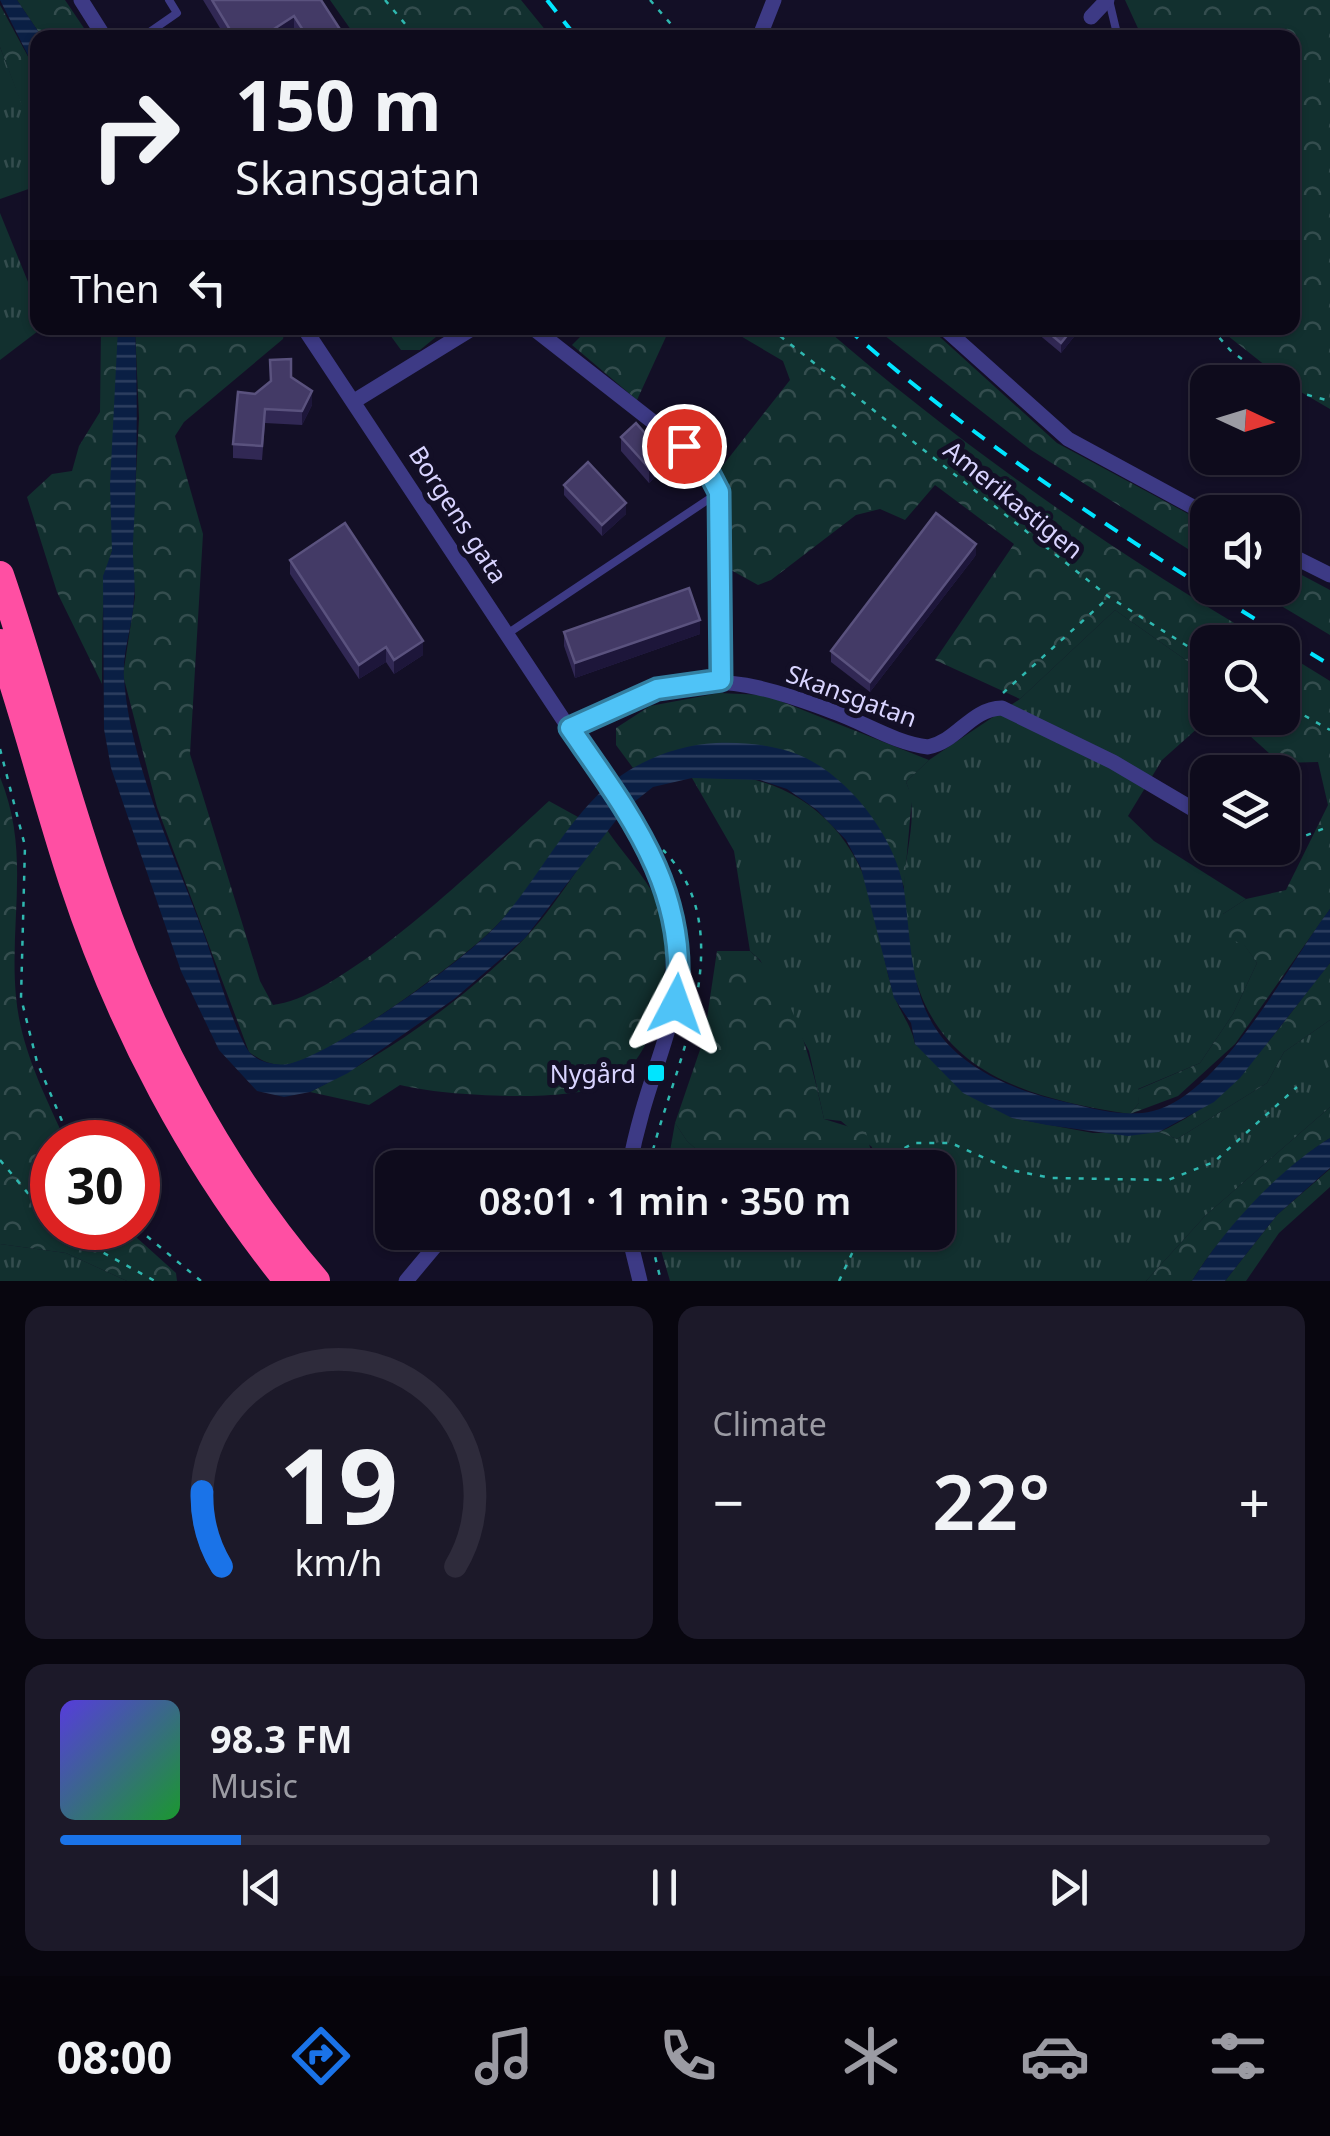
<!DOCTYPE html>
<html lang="en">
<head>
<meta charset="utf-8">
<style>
	body { margin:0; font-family:"Noto Sans",sans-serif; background:#1c1929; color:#f1f3f6; height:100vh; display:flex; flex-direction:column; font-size:38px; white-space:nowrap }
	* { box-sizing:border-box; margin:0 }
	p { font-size:32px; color:#9b9ba3 }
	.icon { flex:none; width:55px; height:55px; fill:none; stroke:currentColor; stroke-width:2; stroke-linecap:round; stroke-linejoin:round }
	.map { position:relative; height:1281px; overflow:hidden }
	.drawer { display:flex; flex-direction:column; gap:25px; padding:25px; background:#08060f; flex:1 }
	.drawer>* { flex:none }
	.banner { position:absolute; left:30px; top:30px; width:1270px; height:305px; border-radius:20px; box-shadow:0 2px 8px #0004,0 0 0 2px #2e2b3b; background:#0e0b1c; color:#f1f3f6; overflow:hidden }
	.needle { width:65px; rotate:94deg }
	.controls { position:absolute; left:1190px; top:365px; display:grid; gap:20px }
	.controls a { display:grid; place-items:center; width:110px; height:110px; border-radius:20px; background:#0e0b1c; box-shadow:0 2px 8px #0004,0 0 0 2px #2e2b3b; font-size:50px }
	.speed { position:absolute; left:30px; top:1120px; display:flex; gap:20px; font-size:50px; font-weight:700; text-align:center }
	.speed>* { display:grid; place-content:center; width:130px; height:130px; border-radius:50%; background:#0e0b1c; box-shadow:0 2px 8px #0004,0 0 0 2px #2e2b3b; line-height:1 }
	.speed .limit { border:15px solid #d22; background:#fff; color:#111 }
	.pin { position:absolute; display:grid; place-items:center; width:85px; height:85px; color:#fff; margin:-42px; border:5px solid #fff; border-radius:50%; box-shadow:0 2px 10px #0007 }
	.me { position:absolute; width:110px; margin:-55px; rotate:4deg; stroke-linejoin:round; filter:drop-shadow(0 0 8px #0008) }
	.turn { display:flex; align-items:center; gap:35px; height:210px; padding:0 40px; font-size:45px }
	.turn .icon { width:130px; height:130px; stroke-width:2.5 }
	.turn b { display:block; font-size:70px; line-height:85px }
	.then { display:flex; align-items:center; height:95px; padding:0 40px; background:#0003; gap:20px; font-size:38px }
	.big { font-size:75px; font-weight:600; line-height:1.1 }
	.drawer .widget { flex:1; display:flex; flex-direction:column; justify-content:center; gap:15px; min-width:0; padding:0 35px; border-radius:20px; background:#1c1929 }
	.drawer .dial { align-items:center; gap:0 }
	.dial svg { height:260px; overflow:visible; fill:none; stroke:#2e2b3b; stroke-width:7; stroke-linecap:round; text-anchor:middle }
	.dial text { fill:#f1f3f6; stroke:none }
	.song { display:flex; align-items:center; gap:30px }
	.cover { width:120px; height:120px; border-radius:15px; background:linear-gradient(135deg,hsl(250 70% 55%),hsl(130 70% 35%)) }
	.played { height:10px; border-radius:5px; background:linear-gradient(90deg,#1a73e8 15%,#2e2b3b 15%) }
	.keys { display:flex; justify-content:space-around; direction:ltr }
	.heat { display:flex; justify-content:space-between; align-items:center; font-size:55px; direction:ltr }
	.drawer .tiles { flex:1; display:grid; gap:25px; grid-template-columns:1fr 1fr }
	.widget:last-child { grid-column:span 2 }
	.trip { position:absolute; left:375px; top:1150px; width:580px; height:100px; border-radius:20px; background:#0e0b1c; box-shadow:0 2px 8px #0004,0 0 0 2px #2e2b3b; font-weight:600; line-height:100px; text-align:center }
	.dock { display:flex; height:160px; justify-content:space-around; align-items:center; background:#06040b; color:#9b9ba3 }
	.dock .icon { width:70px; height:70px }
	.dock .active { color:#1a73e8 }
	.dock b { font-size:45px; color:#f1f3f6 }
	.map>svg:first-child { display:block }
	.grass { fill:url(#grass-tufts) }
	.forest { fill:url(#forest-crowns) }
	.water { fill:url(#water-rules) }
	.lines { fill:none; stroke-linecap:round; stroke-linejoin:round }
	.path { stroke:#2fb8b0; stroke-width:2.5; stroke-dasharray:5 8; stroke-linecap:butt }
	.lane { stroke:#3d3a85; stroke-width:8 }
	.street { stroke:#3d3a85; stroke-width:15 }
	.highway { stroke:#ff4fa3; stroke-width:28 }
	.rail { stroke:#00e5ff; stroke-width:4; stroke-dasharray:15 12; stroke-linecap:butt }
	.wall { fill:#312854 }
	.shaded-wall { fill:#1d163a }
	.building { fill:#433a66; stroke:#5a527e; stroke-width:2.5 }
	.route-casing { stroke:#337fa1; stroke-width:25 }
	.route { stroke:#4fc3f7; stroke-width:18 }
	.poi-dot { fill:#00e5ff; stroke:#130f26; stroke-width:4 }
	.labels { text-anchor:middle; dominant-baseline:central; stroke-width:10; stroke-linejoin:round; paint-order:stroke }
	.street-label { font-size:25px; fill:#d9d4ff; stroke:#130f26 }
	.poi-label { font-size:25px; fill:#d9d4ff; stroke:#130f26; text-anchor:end }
</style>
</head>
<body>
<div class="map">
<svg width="1330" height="1281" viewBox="0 0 1330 1281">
	<defs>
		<pattern id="grass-tufts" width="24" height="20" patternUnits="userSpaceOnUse" patternTransform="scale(2.5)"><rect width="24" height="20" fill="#12302f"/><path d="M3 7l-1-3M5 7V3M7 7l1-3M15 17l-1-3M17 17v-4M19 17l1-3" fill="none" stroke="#344d4e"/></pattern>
		<pattern id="forest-crowns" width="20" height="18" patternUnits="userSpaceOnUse" patternTransform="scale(2.5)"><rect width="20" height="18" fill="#12302f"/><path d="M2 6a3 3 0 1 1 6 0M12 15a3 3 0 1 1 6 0" fill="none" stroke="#344d4e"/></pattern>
		<pattern id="water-rules" width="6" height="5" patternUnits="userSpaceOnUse" patternTransform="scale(2.5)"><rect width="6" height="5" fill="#0a1f44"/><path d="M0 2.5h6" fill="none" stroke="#2d3f60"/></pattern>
	</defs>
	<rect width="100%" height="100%" fill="#130f26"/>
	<path class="grass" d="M 0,47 L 38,145 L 37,186 L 0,199 Z
		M 0,213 L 37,304 L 38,328 L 42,328 L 0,360 Z
		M 1115,610 L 1207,675 L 1209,718 L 1162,760 L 1128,816 L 1154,841 L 1246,899 L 1223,914 L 1257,963 L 1233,1014 L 1200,1063 L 1138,1089 L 1139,1103 L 1130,1114 C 984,1092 904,1051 904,888 C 904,853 920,815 906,782 L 929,760 L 1020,699 Z
		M 736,776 C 806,786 856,835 873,904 C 881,934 884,966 894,995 C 900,1013 911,1024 915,1044 L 1012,1118 L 1093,1133 L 1159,1132 L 1177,1139 L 1267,1083 L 1284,1052 L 1330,1020 L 1330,1107 L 1206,1215 L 1146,1281 L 670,1281 L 656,1233 L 938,1232 L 938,1168 L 875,1167 L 872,1147 L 841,1121 L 824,1119 L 809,1051 L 760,960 L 750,951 L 734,851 L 692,778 Z
		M 675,1123 L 687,1141 L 716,1167 L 667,1168 Z
		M 0,1244 L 66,1253 L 127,1281 L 0,1281 Z"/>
	<path class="forest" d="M 17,0 L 65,0 L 90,37 L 42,37 Z
		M 330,0 L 521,0 L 551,37 L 356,37 Z
		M 1125,0 L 1330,0 L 1330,409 L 1294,388 L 1218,328 L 1292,328 L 1292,38 L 1142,37 Z
		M 0,5 L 37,73 L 37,145 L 0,47 Z
		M 101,328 L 118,328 L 119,353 L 112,551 C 100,584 103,646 102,684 L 57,592 L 27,497 L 52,474 L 72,471 L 79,446 L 100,412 Z
		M 135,328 L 285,328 L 283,339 L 184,422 L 175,436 L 203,534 L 190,754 L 260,981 L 273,1005 C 344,998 492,853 549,801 L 578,817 C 551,854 527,895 495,927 C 465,958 322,1064 284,1065 C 270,1065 260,1060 249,1052 L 157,807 L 123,675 L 135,597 L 132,550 L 139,418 Z
		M 385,328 L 447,328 L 420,350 L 401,350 Z
		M 589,328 L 670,328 L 637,400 L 572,345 Z
		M 727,328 L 825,328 C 961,446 1110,550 1266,642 L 1208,642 L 1207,675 L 1115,610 L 1020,699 L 935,660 L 1014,544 L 935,485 L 905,520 L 880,509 L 856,515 L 771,580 L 758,585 L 729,569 L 727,491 L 720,469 L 790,380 L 783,361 Z
		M 875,328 L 930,328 L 1057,443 L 1207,524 L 1207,561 L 1031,450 Z
		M 1283,565 L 1330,590 L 1330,635 L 1251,588 L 1282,588 Z
		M 1283,652 L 1330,681 L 1330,909 L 1235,1044 L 1178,1096 L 1130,1114 L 1139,1103 L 1137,1090 L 1200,1063 L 1233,1014 L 1257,963 L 1244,945 L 1226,937 L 1223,914 L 1246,899 L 1286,890 L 1328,805 L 1318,762 L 1280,763 L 1230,718 L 1282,718 Z
		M 719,693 L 765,695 L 929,760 L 906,782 L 912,797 L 904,887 C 861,756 756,713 633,768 L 616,745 L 616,728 L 650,706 Z
		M 0,777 C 31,853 9,919 16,997 C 21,1050 45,1095 66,1142 L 52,1142 L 52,1228 L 126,1228 L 176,1273 L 177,1281 L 127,1281 L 66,1253 L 0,1244 Z
		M 607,830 C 622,852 644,875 656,899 C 668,924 666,964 663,990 C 658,1023 640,1071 606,1085 C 564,1103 444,1096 400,1085 L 369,1105 L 310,1092 C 385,1055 464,1000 523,940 C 555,908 578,865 607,830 Z
		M 717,951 L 750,951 C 796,992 811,1061 824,1119 L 866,1132 L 875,1167 L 716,1167 L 687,1141 L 675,1123 L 704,1038 Z
		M 1330,963 L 1330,1020 L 1284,1052 L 1267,1083 L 1177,1139 L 1159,1132 C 1236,1099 1278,1026 1330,963 Z
		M 1330,1107 L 1330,1138 C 1282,1168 1221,1233 1192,1281 L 1146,1281 L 1206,1215 Z
		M 1330,1169 L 1330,1187 L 1279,1233 L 1246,1281 L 1225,1281 L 1277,1215 Z"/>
	<path class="water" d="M 0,0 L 17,0 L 42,37 L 38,38 L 37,73 Z
		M 118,328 L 135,328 C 138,400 137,470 133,543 C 132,561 136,580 134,599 C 133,625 122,652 124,678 C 130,766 175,855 205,937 C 214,962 236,1036 250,1053 C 259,1063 280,1067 292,1063 C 340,1049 463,962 498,924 C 536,882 561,829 603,790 C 632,763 675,745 716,743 C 741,742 769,744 794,753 C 846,772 895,835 904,890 C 911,936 909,991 938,1032 C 963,1068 1012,1089 1053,1099 C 1084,1106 1121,1119 1153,1111 C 1222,1094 1289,963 1330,909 L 1330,963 L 1240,1078 L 1214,1102 L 1159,1132 L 1128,1136 L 1047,1125 L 1012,1118 L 963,1093 L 915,1044 L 911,1023 L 894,998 L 861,868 L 846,840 L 817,810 L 787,789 L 760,780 L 692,778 L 653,787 L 624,810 L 525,938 L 454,999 L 348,1073 L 310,1092 L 284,1097 L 257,1091 L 219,1050 L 181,971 L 111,768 L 104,729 L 103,576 L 112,551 L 110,485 Z
		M 1330,1138 L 1330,1168 L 1277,1215 L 1225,1281 L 1192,1281 C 1224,1229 1278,1170 1330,1138 Z"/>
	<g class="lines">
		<path class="path" d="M 385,0 L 417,38
			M 650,0 L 683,38
			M 770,328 L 1109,597 L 1208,659
			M 1211,328 L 1230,350 L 1272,382
			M 1282,388 L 1330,401
			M 1003,693 L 1108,598
			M 1282,703 L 1330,730
			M 0,749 L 25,846 L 21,998 L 37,1062 L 71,1142
			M 1282,845 L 1330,826
			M 653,1150 C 676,1061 743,931 663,850
			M 0,1160 L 52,1222
			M 889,1168 L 899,1151 L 914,1143 L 951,1143 L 1011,1170 L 1051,1178 L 1168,1180 L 1214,1162 L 1297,1087
			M 58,1228 L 155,1281
			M 137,1228 L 201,1281
			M 649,1232 L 661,1281
			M 839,1281 L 862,1232"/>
		<path class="lane" d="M 1109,0 L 1118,38
			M 141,38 L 177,13 L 169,0
			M 507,634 L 715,495
			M 629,1164 L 662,1163"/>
		<path class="street" d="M 81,0 L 105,38
			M 1091,17 L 1107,0
			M 759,38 L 774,0
			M 304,328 L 641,837 C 719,987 655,1026 629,1168
			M 533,328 L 703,461 C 737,515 721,616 721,680
			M 944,328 L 1068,439 L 1208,515
			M 356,400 L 473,328
			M 1282,551 L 1330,575
			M 570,728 C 684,675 713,666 834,712 C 865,723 895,743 928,747 C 958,741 970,709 1002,708 L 1113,762 L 1208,818
			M 628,1232 L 640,1281
			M 406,1281 L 447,1232"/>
		<path class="highway" d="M 0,575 C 35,677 61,781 96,882 C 145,1025 217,1166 316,1281
			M 0,643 C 27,722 47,803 73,882 C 120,1025 193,1164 288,1281"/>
		<path class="rail" d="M 547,0 L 577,38
			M 847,328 C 993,458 1163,563 1330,665"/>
	</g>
	<path class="wall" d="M 203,0 L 321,0 L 343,38 L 299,38 L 294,30 L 283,38 L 226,38 Z
		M 1031,328 L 1081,328 L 1061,353 Z
		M 291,377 L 312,405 L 302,425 L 265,423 L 262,460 L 233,458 L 233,444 L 255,394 Z
		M 621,437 L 664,469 L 649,483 L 621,451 Z
		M 564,485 L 626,514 L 602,536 L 564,495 Z
		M 976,555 L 870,692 L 831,662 L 831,651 Z
		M 290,560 L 423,655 L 394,674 L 386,662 L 359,679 L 290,574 Z
		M 564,632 L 700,634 L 575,678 L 564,646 Z"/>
	<path class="shaded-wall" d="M 294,16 L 294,30 L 283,38 L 260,38 Z
		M 1073,328 L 1081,328 L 1061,353 L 1061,343 Z
		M 312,391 L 312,405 L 302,425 L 302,411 Z
		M 664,455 L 664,469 L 649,483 L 649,468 Z
		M 626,503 L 626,514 L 602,536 L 602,525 Z
		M 976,544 L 976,555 L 870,692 L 870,682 Z
		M 700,620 L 700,634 L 575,678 L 575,663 Z
		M 423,641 L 423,655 L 394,674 L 394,660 Z
		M 386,647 L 386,662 L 359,679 L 359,665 Z"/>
	<path class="building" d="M 212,0 L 321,0 L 343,34 L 337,38 L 308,38 L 294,16 L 260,38 L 235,38 Z
		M 1043,328 L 1073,328 L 1061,343 Z
		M 291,359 L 291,377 L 312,391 L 302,411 L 265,409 L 262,446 L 233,444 L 238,392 L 255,394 L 271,381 L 270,360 Z
		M 636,423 L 664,455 L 649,468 L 621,437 Z
		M 588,462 L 626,503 L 602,525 L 564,485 Z
		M 936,513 L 976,544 L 870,682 L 831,651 Z
		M 345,523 L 423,641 L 394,660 L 386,647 L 359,665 L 290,560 Z
		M 689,588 L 700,620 L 575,663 L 564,632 Z"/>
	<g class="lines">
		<defs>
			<path id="route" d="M 676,1004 C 691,892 630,815 570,728 L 657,689 L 721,680 L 719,492 L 703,461 L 684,446"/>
		</defs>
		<use href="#route" class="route-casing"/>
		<use href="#route" class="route"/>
	</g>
	<rect class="poi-dot" x="646" y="1063" width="20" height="20" rx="5"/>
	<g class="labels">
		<g class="street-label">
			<text transform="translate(1014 499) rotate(39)">Amerikastigen</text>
			<text transform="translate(459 514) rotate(57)">Borgens gata</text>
			<text transform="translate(852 695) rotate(20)">Skansgatan</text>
		</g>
		<g class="poi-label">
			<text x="636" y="1073">Nygård</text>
		</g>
	</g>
</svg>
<div class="controls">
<a><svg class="needle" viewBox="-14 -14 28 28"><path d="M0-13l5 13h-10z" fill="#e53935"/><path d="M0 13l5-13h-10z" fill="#9b9ba3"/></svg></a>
<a><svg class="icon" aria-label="sound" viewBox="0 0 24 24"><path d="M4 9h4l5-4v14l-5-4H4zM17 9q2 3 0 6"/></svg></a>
<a><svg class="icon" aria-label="search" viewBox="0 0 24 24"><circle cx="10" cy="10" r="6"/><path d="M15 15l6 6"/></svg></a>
<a><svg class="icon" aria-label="layers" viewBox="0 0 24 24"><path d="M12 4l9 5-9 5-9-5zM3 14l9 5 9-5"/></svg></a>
</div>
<div class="speed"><div class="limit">30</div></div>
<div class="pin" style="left:684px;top:446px;background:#d93025"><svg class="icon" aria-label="arrive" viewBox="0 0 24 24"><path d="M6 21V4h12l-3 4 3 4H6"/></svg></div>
<svg class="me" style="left:676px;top:1004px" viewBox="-20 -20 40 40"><path d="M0-17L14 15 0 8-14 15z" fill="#4fc3f7" stroke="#fff" stroke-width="4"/></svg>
<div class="trip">08:01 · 1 min · 350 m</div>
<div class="banner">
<div class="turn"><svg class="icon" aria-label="right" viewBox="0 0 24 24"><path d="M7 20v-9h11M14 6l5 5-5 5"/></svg><div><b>150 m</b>Skansgatan</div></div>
<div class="then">Then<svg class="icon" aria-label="left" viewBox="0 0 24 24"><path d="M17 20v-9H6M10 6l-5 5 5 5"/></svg></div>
</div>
</div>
<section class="drawer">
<div class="tiles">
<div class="widget dial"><svg viewBox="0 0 100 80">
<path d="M14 69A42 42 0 1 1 86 69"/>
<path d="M14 69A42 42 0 0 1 8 46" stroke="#1a73e8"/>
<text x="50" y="56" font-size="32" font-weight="700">19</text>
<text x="50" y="72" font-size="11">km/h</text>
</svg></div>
<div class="widget"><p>Climate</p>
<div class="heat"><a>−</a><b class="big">22°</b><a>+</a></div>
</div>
<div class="widget">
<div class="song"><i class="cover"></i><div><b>98.3 FM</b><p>Music</p></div></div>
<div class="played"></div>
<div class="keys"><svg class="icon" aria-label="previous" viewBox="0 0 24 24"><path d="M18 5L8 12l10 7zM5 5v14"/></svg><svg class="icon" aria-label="pause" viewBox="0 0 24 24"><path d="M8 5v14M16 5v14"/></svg><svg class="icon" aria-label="next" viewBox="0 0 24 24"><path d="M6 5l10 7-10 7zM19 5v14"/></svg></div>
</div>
</div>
</section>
<nav class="dock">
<b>08:00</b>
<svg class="icon active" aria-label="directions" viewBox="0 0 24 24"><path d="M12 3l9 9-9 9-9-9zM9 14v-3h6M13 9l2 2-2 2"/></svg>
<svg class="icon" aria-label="music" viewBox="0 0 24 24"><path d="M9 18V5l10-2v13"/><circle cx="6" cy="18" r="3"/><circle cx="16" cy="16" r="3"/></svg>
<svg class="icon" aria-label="phone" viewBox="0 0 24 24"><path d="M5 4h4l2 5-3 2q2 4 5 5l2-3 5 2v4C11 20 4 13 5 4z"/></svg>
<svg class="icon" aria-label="climate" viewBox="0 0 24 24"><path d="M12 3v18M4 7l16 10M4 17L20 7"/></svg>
<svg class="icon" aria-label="car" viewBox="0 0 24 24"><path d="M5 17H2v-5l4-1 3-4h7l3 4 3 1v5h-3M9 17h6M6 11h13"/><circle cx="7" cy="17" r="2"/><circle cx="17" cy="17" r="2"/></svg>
<svg class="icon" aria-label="filters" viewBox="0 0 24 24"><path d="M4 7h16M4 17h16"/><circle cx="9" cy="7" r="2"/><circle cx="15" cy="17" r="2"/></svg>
</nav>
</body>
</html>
